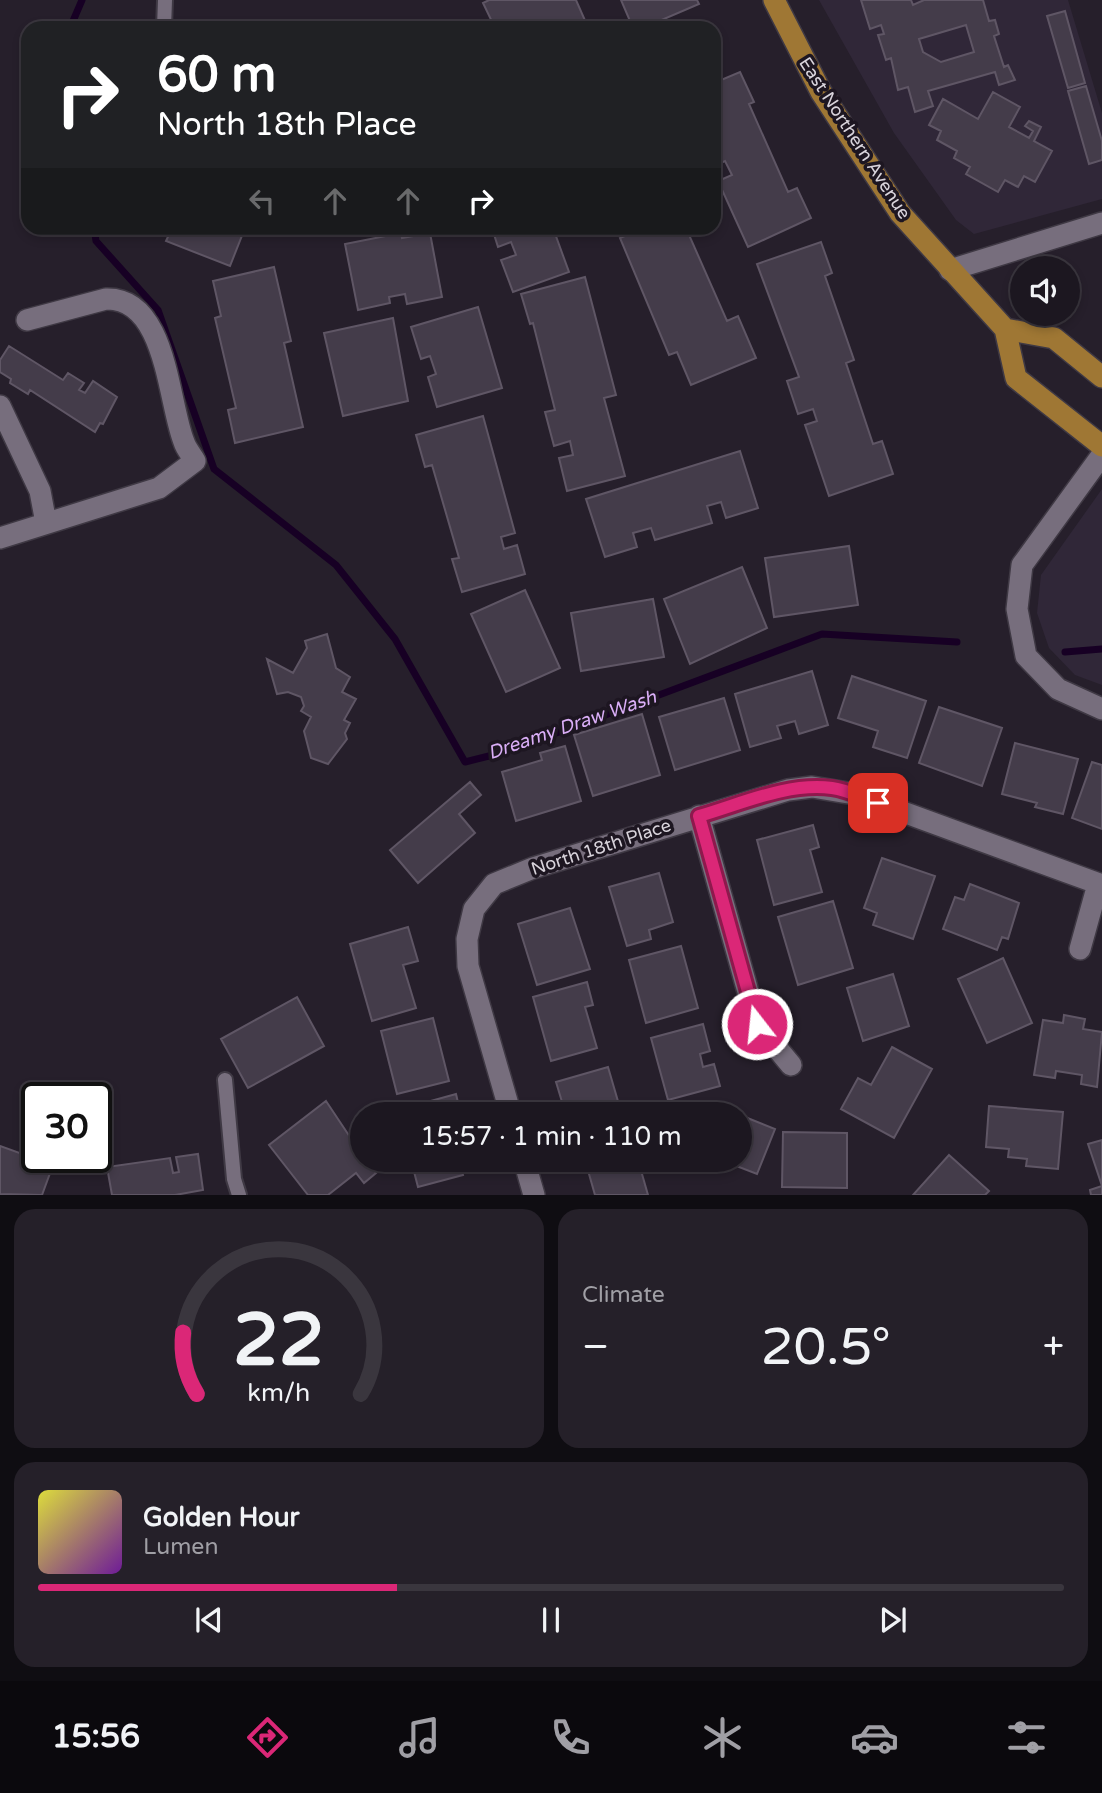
<!DOCTYPE html>
<html lang="en">
<head>
<meta charset="utf-8">
<style>
	body { margin:0; font-family:"Varela Round",sans-serif; background:#252029; color:#f1f3f6; height:100vh; display:flex; flex-direction:column; font-size:26px; white-space:nowrap }
	* { box-sizing:border-box; margin:0 }
	p { font-size:23px; color:#a09fa5 }
	.icon { flex:none; width:38px; height:38px; fill:none; stroke:currentColor; stroke-width:2; stroke-linecap:round; stroke-linejoin:round }
	.map { position:relative; height:1195px; overflow:hidden }
	.sheet { display:flex; flex-direction:column; gap:14px; padding:14px; background:#0f0d12; flex:1 }
	.sheet>* { flex:none }
	.top-card { position:absolute; left:21px; top:21px; width:700px; height:214px; border-radius:21px; box-shadow:0 4px 10px #0003,0 0 0 2px #3a363e; background:#202124; color:#fff; overflow:hidden }
	.tools { position:absolute; left:1010px; top:256px; display:grid; gap:14px }
	.tools a { display:grid; place-items:center; width:70px; height:70px; border-radius:50%; background:#1c1720; box-shadow:0 4px 10px #0003,0 0 0 2px #3a363e; font-size:35px }
	.speed { position:absolute; left:21px; top:1082px; display:flex; gap:14px; font-size:35px; font-weight:700; text-align:center }
	.speed>* { display:grid; place-content:center; width:91px; height:91px; border-radius:50%; background:#1c1720; box-shadow:0 4px 10px #0003,0 0 0 2px #3a363e; line-height:1 }
	.speed .limit { border:4px solid #111; border-radius:10px; background:#fff; color:#111 }
	.pin { position:absolute; display:grid; place-items:center; width:60px; height:60px; color:#fff; margin:-30px; border-radius:14px; box-shadow:0 4px 10px #0006 }
	.me { position:absolute; width:77px; margin:-38px; rotate:344deg; stroke-linejoin:round; filter:drop-shadow(0 0 5px #0008) }
	.turn { display:flex; align-items:center; gap:24px; height:147px; padding:0 21px; font-size:32px }
	.turn .icon { width:91px; height:91px; stroke-width:2.5 }
	.turn b { display:block; font-size:49px; line-height:60px }
	.lanes { display:flex; align-items:center; height:66px; padding:0 21px; background:#0003; justify-content:center; gap:35px; direction:ltr }
	.lanes .off { opacity:.35 }
	.big { font-size:52px; font-weight:600; line-height:1.1 }
	.sheet .card { flex:1; display:flex; flex-direction:column; justify-content:center; gap:10px; min-width:0; padding:0 24px; border-radius:21px; background:#252029 }
	.sheet .dial { align-items:center; gap:0 }
	.dial svg { height:182px; overflow:visible; fill:none; stroke:#3a363e; stroke-width:7; stroke-linecap:round; text-anchor:middle }
	.dial text { fill:#f1f3f6; stroke:none }
	.song { display:flex; align-items:center; gap:21px }
	.cover { width:84px; height:84px; border-radius:10px; background:linear-gradient(135deg,hsl(60 70% 55%),hsl(280 70% 35%)) }
	.played { height:7px; border-radius:4px; background:linear-gradient(90deg,#db2777 35%,#3a363e 35%) }
	.keys { display:flex; justify-content:space-around; direction:ltr }
	.heat { display:flex; justify-content:space-between; align-items:center; font-size:38px; direction:ltr }
	.sheet .tiles { flex:1; display:grid; gap:14px; grid-template-columns:1fr 1fr }
	.card:last-child { grid-column:span 2 }
	.trip { position:absolute; left:350px; top:1102px; width:402px; height:70px; border-radius:35px; background:#1c1720; box-shadow:0 4px 10px #0003,0 0 0 2px #3a363e; font-weight:600; line-height:70px; text-align:center }
	.tab-bar { display:flex; height:112px; justify-content:space-around; align-items:center; background:#0b090d; color:#a09fa5 }
	.tab-bar .icon { width:49px; height:49px }
	.tab-bar .on { color:#db2777 }
	.tab-bar b { font-size:32px; color:#f1f3f6 }
	.map>svg:first-child { display:block }
	.built { fill:#302738 }
	.lines { fill:none; stroke-linecap:round; stroke-linejoin:round }
	.stream { stroke:#170024; stroke-width:7 }
	.building { fill:#443c4a; stroke:#5f5665; stroke-width:2; fill-rule:evenodd }
	.service-casing { stroke:#3f3944; stroke-width:18 }
	.minor-casing { stroke:#3f3944; stroke-width:24 }
	.primary-casing { stroke:#3f3944; stroke-width:24 }
	.service { stroke:#776e7d; stroke-width:14 }
	.minor { stroke:#776e7d; stroke-width:21 }
	.primary { stroke:#9f7734; stroke-width:21 }
	.route-casing { stroke:#8e194d; stroke-width:18 }
	.route { stroke:#db2777; stroke-width:12 }
	.labels { text-anchor:middle; dominant-baseline:central; stroke-width:7; stroke-linejoin:round; paint-order:stroke }
	.street-label { font-size:18px; fill:#d8d3db; stroke:#1d1621 }
	.water-label { font-size:19px; font-style:italic; fill:#daaef7; stroke:#1d1621 }
</style>
</head>
<body>
<div class="map">
<svg width="1102" height="1195" viewBox="0 0 1102 1195">
	<rect width="100%" height="100%" fill="#261f2b"/>
	<path class="built" d="M 819,0 L 1068,0 L 1102,113 L 1102,199 L 974,234 L 956,220 L 894,133 Z
		M 1102,489 L 1102,685 L 1075,675 L 1049,648 L 1037,613 L 1041,575 Z"/>
	<g class="lines">
		<path class="stream" d="M 70,28 L 82,0
			M 94,228 L 96,241 L 158,310 L 214,469 L 336,565 L 395,639 L 465,762 L 497,754 L 576,726 L 822,634 L 957,642
			M 1065,652 L 1102,649"/>
	</g>
	<path class="building" d="M 489,0 L 576,0 L 587,25 L 580,28 L 495,28 L 483,3 Z
		M 621,0 L 697,0 L 699,4 L 643,28 L 633,28 Z
		M 861,0 L 911,0 L 913,5 L 924,0 L 983,0 L 989,21 L 995,20 L 999,34 L 994,36 L 1004,67 L 1008,65 L 1015,80 L 999,85 L 995,72 L 928,91 L 933,106 L 915,112 L 908,87 L 898,90 L 891,58 L 886,60 L 878,35 L 884,34 L 881,25 L 870,29 ZM 966,25 L 974,52 L 941,62 L 923,52 L 919,39 Z
		M 1065,11 L 1085,83 L 1068,88 L 1047,16 Z
		M 740,72 L 754,102 L 749,104 L 788,192 L 797,188 L 811,218 L 748,247 L 718,181 L 732,175 L 725,161 L 714,166 L 714,83 Z
		M 1086,86 L 1102,141 L 1102,160 L 1089,164 L 1068,91 Z
		M 993,92 L 1020,107 L 1009,127 L 1029,138 L 1033,131 L 1025,126 L 1029,121 L 1041,127 L 1034,141 L 1052,151 L 1035,182 L 1024,176 L 1018,187 L 1005,180 L 998,192 L 966,174 L 970,167 L 954,158 L 957,151 L 937,140 L 941,131 L 929,125 L 943,99 L 978,119 Z
		M 172,228 L 245,228 L 230,266 L 166,241 Z
		M 492,228 L 553,228 L 569,272 L 513,292 L 501,260 L 516,255 L 511,242 L 498,247 Z
		M 644,228 L 686,228 L 727,321 L 738,316 L 756,358 L 691,385 L 677,352 L 669,355 L 620,238 Z
		M 401,233 L 402,238 L 430,233 L 442,297 L 407,304 L 405,294 L 389,297 L 390,303 L 358,310 L 345,244 Z
		M 821,242 L 832,273 L 825,276 L 854,360 L 846,363 L 873,444 L 882,441 L 893,474 L 829,496 L 805,425 L 817,421 L 813,409 L 798,414 L 787,381 L 799,377 L 757,264 Z
		M 274,267 L 291,341 L 284,343 L 303,427 L 235,443 L 228,410 L 236,408 L 215,318 L 221,316 L 213,281 Z
		M 585,277 L 616,395 L 604,398 L 625,476 L 567,491 L 559,458 L 573,455 L 570,441 L 554,446 L 545,412 L 555,410 L 533,323 L 530,324 L 521,294 Z
		M 478,307 L 502,388 L 437,407 L 428,377 L 436,374 L 430,356 L 421,359 L 411,327 Z
		M 393,318 L 408,401 L 343,416 L 324,333 Z
		M 9,346 L 63,380 L 68,373 L 84,383 L 79,390 L 85,393 L 93,381 L 117,397 L 103,424 L 100,423 L 95,432 L 30,390 L 28,394 L 10,383 L 11,379 L 0,372 L 0,360 Z
		M 483,416 L 515,533 L 501,537 L 504,549 L 517,545 L 525,574 L 462,592 L 452,559 L 459,558 L 432,465 L 425,467 L 416,435 Z
		M 740,451 L 758,508 L 726,518 L 721,502 L 707,506 L 712,523 L 655,540 L 651,528 L 633,533 L 637,547 L 605,557 L 586,499 Z
		M 849,546 L 858,605 L 774,617 L 765,558 Z
		M 742,567 L 767,628 L 690,664 L 664,599 Z
		M 525,590 L 560,668 L 506,692 L 471,614 Z
		M 653,599 L 664,657 L 581,671 L 571,613 Z
		M 327,634 L 336,668 L 350,677 L 342,692 L 356,699 L 344,720 L 350,723 L 345,733 L 347,739 L 328,764 L 311,758 L 304,731 L 311,717 L 301,711 L 304,706 L 301,697 L 288,692 L 277,694 L 267,659 L 293,673 L 307,648 L 305,641 Z
		M 812,671 L 828,725 L 799,734 L 795,721 L 777,726 L 781,738 L 750,747 L 735,694 Z
		M 852,676 L 926,701 L 907,758 L 873,747 L 878,731 L 838,718 Z
		M 724,698 L 740,750 L 675,770 L 659,717 Z
		M 939,707 L 1002,728 L 982,786 L 919,763 Z
		M 642,714 L 660,775 L 593,796 L 574,735 Z
		M 1015,743 L 1078,759 L 1063,814 L 1035,807 L 1037,803 L 1002,794 Z
		M 565,746 L 581,801 L 516,821 L 502,772 L 542,760 L 540,753 Z
		M 1092,762 L 1102,765 L 1102,829 L 1072,818 Z
		M 470,782 L 481,795 L 459,814 L 475,833 L 418,883 L 390,850 Z
		M 813,825 L 819,847 L 810,850 L 822,892 L 774,905 L 757,840 Z
		M 882,858 L 935,876 L 913,939 L 873,925 L 877,913 L 864,908 Z
		M 659,873 L 673,922 L 649,930 L 651,939 L 627,946 L 609,887 Z
		M 970,884 L 1019,903 L 1008,939 L 1002,937 L 997,950 L 943,929 L 955,897 L 964,900 Z
		M 833,901 L 853,968 L 798,985 L 778,917 Z
		M 570,908 L 590,969 L 537,985 L 518,924 Z
		M 408,927 L 418,961 L 403,965 L 416,1008 L 372,1021 L 350,944 Z
		M 681,946 L 698,1008 L 646,1023 L 629,960 Z
		M 1003,958 L 1032,1023 L 987,1043 L 958,979 Z
		M 893,974 L 909,1026 L 863,1041 L 847,988 Z
		M 587,982 L 593,1005 L 585,1007 L 597,1048 L 551,1061 L 533,997 Z
		M 297,997 L 324,1046 L 248,1088 L 221,1039 Z
		M 1064,1015 L 1085,1019 L 1083,1029 L 1102,1032 L 1097,1087 L 1081,1084 L 1082,1075 L 1056,1071 L 1055,1078 L 1034,1075 L 1043,1020 L 1063,1023 Z
		M 433,1018 L 449,1081 L 397,1094 L 381,1031 Z
		M 703,1024 L 710,1051 L 700,1054 L 703,1067 L 714,1064 L 720,1086 L 668,1100 L 651,1038 Z
		M 892,1047 L 932,1069 L 894,1138 L 841,1109 L 858,1078 L 871,1085 Z
		M 608,1067 L 622,1115 L 566,1115 L 556,1082 Z
		M 456,1094 L 461,1115 L 399,1115 L 398,1110 Z
		M 326,1101 L 362,1155 L 362,1160 L 366,1160 L 376,1173 L 364,1183 L 356,1173 L 328,1195 L 308,1195 L 269,1145 Z
		M 713,1104 L 739,1115 L 708,1115 Z
		M 989,1106 L 1063,1112 L 1058,1169 L 1026,1166 L 1027,1159 L 1008,1157 L 1009,1149 L 986,1147 Z
		M 740,1115 L 775,1129 L 757,1174 L 721,1160 L 740,1160 Z
		M 783,1132 L 847,1133 L 847,1188 L 782,1187 Z
		M 1102,1140 L 1102,1195 L 1091,1195 L 1090,1190 L 1102,1186 L 1088,1144 Z
		M 0,1146 L 53,1165 L 42,1195 L 0,1194 Z
		M 198,1154 L 203,1190 L 175,1195 L 112,1195 L 107,1167 L 170,1158 L 173,1173 L 179,1172 L 176,1157 Z
		M 949,1155 L 989,1191 L 985,1195 L 913,1195 Z
		M 411,1160 L 459,1160 L 463,1175 L 418,1187 Z
		M 585,1160 L 638,1160 L 648,1195 L 595,1195 Z"/>
	<g class="lines">
		<defs>
			<path id="service" d="M 164,28 L 165,0
				M 225,1080 L 234,1179 L 239,1195"/>
			<path id="minor" d="M 950,270 L 1102,223
				M 0,406 L 40,491 L 46,523
				M 1102,455 L 1022,565 L 1017,609 L 1026,656 L 1058,689 L 1102,709
				M 0,538 L 159,488 L 195,461 C 192,455 186,449 184,442 C 168,403 167,297 106,299 L 27,320
				M 699,816 L 757,1024 L 791,1065
				M 1080,949 L 1098,884
				M 511,1115 L 468,966 L 467,939 L 474,909 L 494,884 L 533,868 L 788,790 L 812,787 L 854,794 L 1102,885
				M 524,1160 L 534,1195"/>
			<path id="primary" d="M 774,0 L 821,92 L 900,213 L 1005,329 L 1016,378 L 1102,446
				M 1005,329 L 1054,338 L 1102,377"/>
		</defs>
		<use href="#service" class="service-casing"/>
		<use href="#minor" class="minor-casing"/>
		<use href="#primary" class="primary-casing"/>
		<use href="#service" class="service"/>
		<use href="#minor" class="minor"/>
		<use href="#primary" class="primary"/>
	</g>
	<g class="lines">
		<defs>
			<path id="route" d="M 757,1024 L 699,816 C 741,804 788,782 832,788 C 848,790 863,798 878,803"/>
		</defs>
		<use href="#route" class="route-casing"/>
		<use href="#route" class="route"/>
	</g>
	<g class="labels">
		<g class="street-label">
			<text transform="translate(855 138) rotate(57)">East Northern Avenue</text>
			<text transform="translate(601 847) rotate(-18)">North 18th Place</text>
		</g>
		<g class="water-label">
			<text transform="translate(572 725) rotate(-19)">Dreamy Draw Wash</text>
		</g>
	</g>
</svg>
<div class="tools">
<a><svg class="icon" aria-label="sound" viewBox="0 0 24 24"><path d="M4 9h4l5-4v14l-5-4H4zM17 9q2 3 0 6"/></svg></a>
</div>
<div class="speed"><div class="limit">30</div></div>
<div class="pin" style="left:878px;top:803px;background:#d93025"><svg class="icon" aria-label="arrive" viewBox="0 0 24 24"><path d="M6 21V4h12l-3 4 3 4H6"/></svg></div>
<svg class="me" style="left:757px;top:1024px" viewBox="-20 -20 40 40"><circle r="17" fill="#db2777" stroke="#fff" stroke-width="3"/><path d="M0-11L8 9 0 5-8 9z" fill="#fff"/></svg>
<div class="trip">15:57 · 1 min · 110 m</div>
<div class="top-card">
<div class="turn"><svg class="icon" aria-label="right" viewBox="0 0 24 24"><path d="M7 20v-9h11M14 6l5 5-5 5"/></svg><div><b>60 m</b>North 18th Place</div></div>
<div class="lanes"><svg class="icon off" aria-label="left" viewBox="0 0 24 24"><path d="M17 20v-9H6M10 6l-5 5 5 5"/></svg><svg class="icon off" aria-label="ahead" viewBox="0 0 24 24"><path d="M12 20V5M6 11l6-6 6 6"/></svg><svg class="icon off" aria-label="ahead" viewBox="0 0 24 24"><path d="M12 20V5M6 11l6-6 6 6"/></svg><svg class="icon" aria-label="right" viewBox="0 0 24 24"><path d="M7 20v-9h11M14 6l5 5-5 5"/></svg></div>
</div>
</div>
<section class="sheet">
<div class="tiles">
<div class="card dial"><svg viewBox="0 0 100 80">
<path d="M14 69A42 42 0 1 1 86 69"/>
<path d="M14 69A42 42 0 0 1 8 42" stroke="#db2777"/>
<text x="50" y="56" font-size="32" font-weight="700">22</text>
<text x="50" y="72" font-size="11">km/h</text>
</svg></div>
<div class="card"><p>Climate</p>
<div class="heat"><a>−</a><b class="big">20.5°</b><a>+</a></div>
</div>
<div class="card">
<div class="song"><i class="cover"></i><div><b>Golden Hour</b><p>Lumen</p></div></div>
<div class="played"></div>
<div class="keys"><svg class="icon" aria-label="previous" viewBox="0 0 24 24"><path d="M18 5L8 12l10 7zM5 5v14"/></svg><svg class="icon" aria-label="pause" viewBox="0 0 24 24"><path d="M8 5v14M16 5v14"/></svg><svg class="icon" aria-label="next" viewBox="0 0 24 24"><path d="M6 5l10 7-10 7zM19 5v14"/></svg></div>
</div>
</div>
</section>
<nav class="tab-bar">
<b>15:56</b>
<svg class="icon on" aria-label="directions" viewBox="0 0 24 24"><path d="M12 3l9 9-9 9-9-9zM9 14v-3h6M13 9l2 2-2 2"/></svg>
<svg class="icon" aria-label="music" viewBox="0 0 24 24"><path d="M9 18V5l10-2v13"/><circle cx="6" cy="18" r="3"/><circle cx="16" cy="16" r="3"/></svg>
<svg class="icon" aria-label="phone" viewBox="0 0 24 24"><path d="M5 4h4l2 5-3 2q2 4 5 5l2-3 5 2v4C11 20 4 13 5 4z"/></svg>
<svg class="icon" aria-label="climate" viewBox="0 0 24 24"><path d="M12 3v18M4 7l16 10M4 17L20 7"/></svg>
<svg class="icon" aria-label="car" viewBox="0 0 24 24"><path d="M5 17H2v-5l4-1 3-4h7l3 4 3 1v5h-3M9 17h6M6 11h13"/><circle cx="7" cy="17" r="2"/><circle cx="17" cy="17" r="2"/></svg>
<svg class="icon" aria-label="filters" viewBox="0 0 24 24"><path d="M4 7h16M4 17h16"/><circle cx="9" cy="7" r="2"/><circle cx="15" cy="17" r="2"/></svg>
</nav>
</body>
</html>
